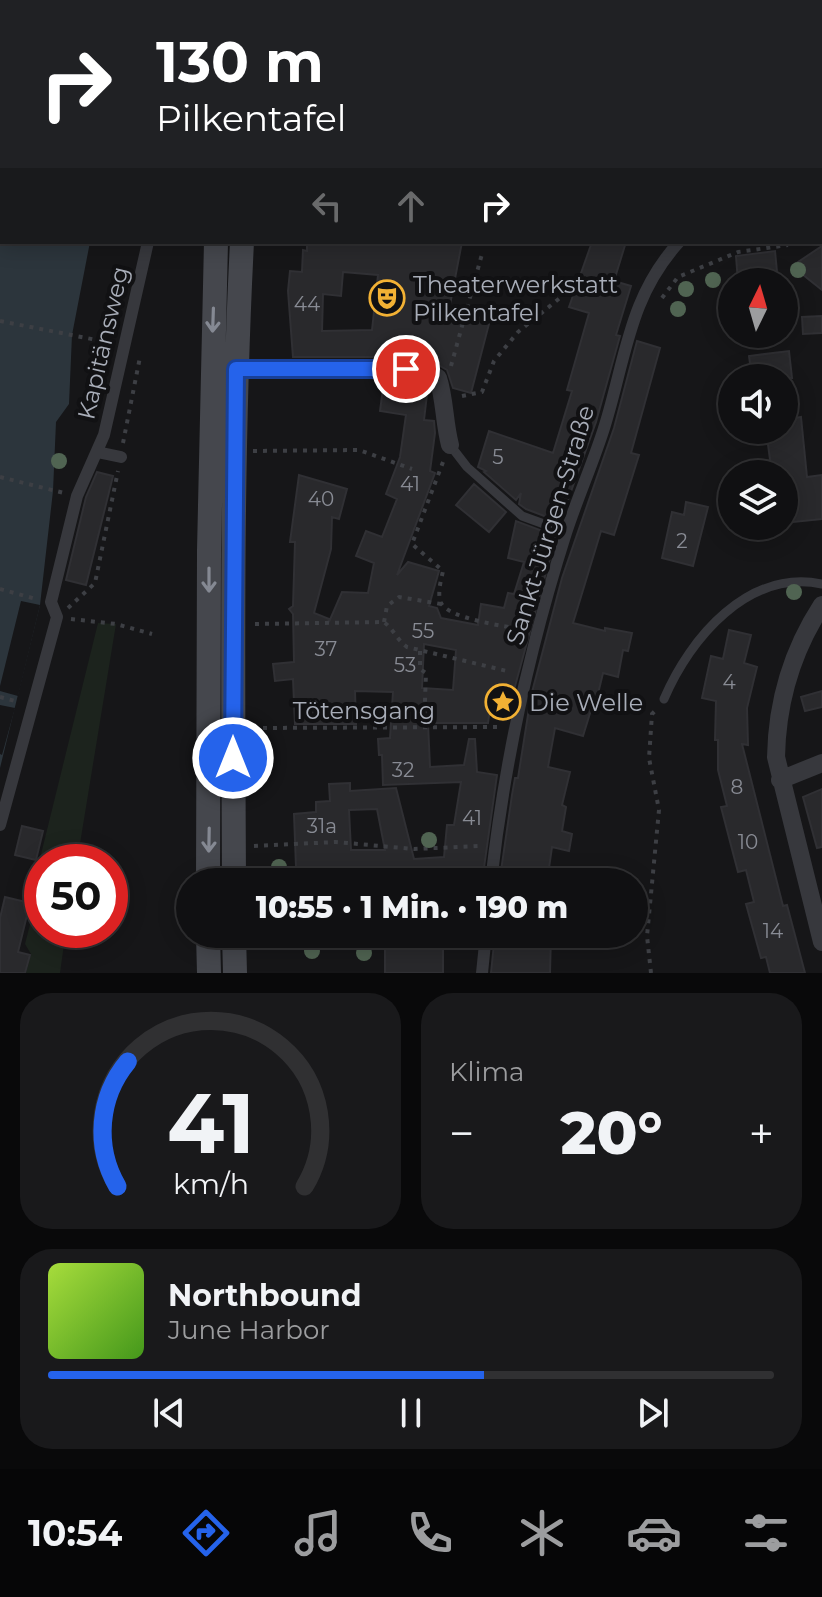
<!DOCTYPE html>
<html lang="de">
<head>
<meta charset="utf-8">
<style>
	body { margin:0; font-family:Montserrat,sans-serif; background:#19191b; color:#f1f3f6; height:100vh; display:flex; flex-direction:column; font-size:30px; white-space:nowrap }
	* { box-sizing:border-box; margin:0 }
	p { font-size:26px; color:#9c9d9f }
	.icon { flex:none; width:44px; height:44px; fill:none; stroke:currentColor; stroke-width:2; stroke-linecap:round; stroke-linejoin:round }
	.map { position:relative; height:973px; overflow:hidden }
	.sheet { display:flex; flex-direction:column; gap:20px; padding:20px; background:#09090a; flex:1 }
	.sheet>* { flex:none }
	.guide { position:absolute; left:0px; top:0px; width:822px; height:244px; box-shadow:0 4px 20px #0003,0 0 0 2px #303032; background:#202124; color:#fff; overflow:hidden }
	.needle { width:52px; rotate:5deg }
	.buttons { position:absolute; left:718px; top:268px; display:grid; gap:16px }
	.buttons a { display:grid; place-items:center; width:80px; height:80px; border-radius:50%; background:#101012; box-shadow:0 4px 20px #0003,0 0 0 2px #303032; font-size:40px }
	.speed { position:absolute; left:24px; top:844px; display:flex; gap:16px; font-size:40px; font-weight:700; text-align:center }
	.speed>* { display:grid; place-content:center; width:104px; height:104px; border-radius:50%; background:#101012; box-shadow:0 4px 20px #0003,0 0 0 2px #303032; line-height:1 }
	.speed .limit { border:12px solid #d22; background:#fff; color:#111 }
	.pin { position:absolute; display:grid; place-items:center; width:68px; height:68px; color:#fff; margin:-34px; border:4px solid #fff; border-radius:50%; box-shadow:0 2px 8px #0007 }
	.me { position:absolute; width:88px; margin:-44px; rotate:0deg; stroke-linejoin:round; filter:drop-shadow(0 0 6px #0008) }
	.turn { display:flex; align-items:center; gap:28px; height:168px; padding:0 24px; font-size:36px }
	.turn .icon { width:104px; height:104px; stroke-width:2.5 }
	.turn b { display:block; font-size:56px; line-height:68px }
	.lanes { display:flex; align-items:center; height:76px; padding:0 24px; background:#0003; justify-content:center; gap:40px; direction:ltr }
	.lanes .off { opacity:.35 }
	.big { font-size:60px; font-weight:800; line-height:1.1 }
	.sheet .tile { flex:1; display:flex; flex-direction:column; justify-content:center; gap:12px; min-width:0; padding:0 28px; border-radius:32px; background:#19191b }
	.sheet .dial { align-items:center; gap:0 }
	.dial svg { height:208px; overflow:visible; fill:none; stroke:#303032; stroke-width:7; stroke-linecap:round; text-anchor:middle }
	.dial text { fill:#f1f3f6; stroke:none }
	.song { display:flex; align-items:center; gap:24px }
	.cover { width:96px; height:96px; border-radius:12px; background:linear-gradient(135deg,hsl(80 70% 55%),hsl(100 70% 35%)) }
	.played { height:8px; border-radius:4px; background:linear-gradient(90deg,#2563eb 60%,#303032 60%) }
	.keys { display:flex; justify-content:space-around; direction:ltr }
	.heat { display:flex; justify-content:space-between; align-items:center; font-size:44px; direction:ltr }
	.sheet .tiles { flex:1; display:grid; gap:20px; grid-template-columns:1fr 1fr }
	.tile:last-child { grid-column:span 2 }
	.trip { position:absolute; left:176px; top:868px; width:472px; height:80px; border-radius:40px; background:#101012; box-shadow:0 4px 20px #0003,0 0 0 2px #303032; font-weight:800; line-height:80px; text-align:center }
	.dock { display:flex; height:128px; justify-content:space-around; align-items:center; background:#060607; color:#9c9d9f }
	.dock .icon { width:56px; height:56px }
	.dock .on { color:#2563eb }
	.dock b { font-size:36px; color:#f1f3f6 }
	.map>svg:first-child { display:block }
	.green { fill:#1c231d }
	.water { fill:#2c353c }
	.pier { fill:#161618 }
	.building { fill:#29292c; stroke:#303034; stroke-width:2; fill-rule:evenodd }
	.lines { fill:none; stroke-linecap:round; stroke-linejoin:round }
	.path { stroke:#3d3f44; stroke-width:4; stroke-dasharray:4 6; stroke-linecap:butt }
	.service { stroke:#37383d; stroke-width:9 }
	.pedestrian { stroke:#37383d; stroke-width:12 }
	.minor { stroke:#37383d; stroke-width:18 }
	.tertiary { stroke:#37383d; stroke-width:22 }
	.secondary { stroke:#45474d; stroke-width:24 }
	.tree { fill:#506452 }
	.oneway { stroke:#858993 }
	.route-casing { stroke:#184099; stroke-width:20 }
	.route { stroke:#2563eb; stroke-width:14 }
	.labels { text-anchor:middle; dominant-baseline:central; stroke-width:8; stroke-linejoin:round; paint-order:stroke }
	.number-label { font-size:20px; fill:#888b94 }
	.poi-label { font-size:24px; fill:#a8adb8; stroke:#111113; text-anchor:start }
	.street-label { font-size:24px; fill:#a8adb8; stroke:#111113 }
</style>
</head>
<body>
<div class="map">
<svg width="822" height="973" viewBox="0 0 822 973">
	<rect width="100%" height="100%" fill="#161618"/>
	<path class="green" d="M 98,623 L 116,624 L 77,862 L 42,862 L 42,930 L 66,930 L 60,973 L 26,973 L 31,954 L 25,944 L 36,901 L 30,899 Z"/>
	<path class="water" d="M 0,0 L 133,0 L 2,2 L 2,242 L 90,242 L 72,335 L 69,404 L 56,422 L 53,491 L 40,605 L 0,768 Z"/>
	<path class="pier" d="M 21,601 L 40,605 L 18,696 L 0,691 L 0,686 Z
		M 0,705 L 15,708 L 2,755 L 0,754 Z"/>
	<path class="building" d="M 307,242 L 462,242 L 449,310 L 490,320 L 471,393 L 453,388 L 447,370 L 429,360 L 406,357 L 293,357 L 288,291 L 290,271 L 302,272 L 303,250 L 307,251 ZM 343,272 L 378,275 L 372,330 L 322,331 L 323,294 L 341,296 Z
		M 592,242 L 626,242 L 614,281 L 631,286 L 616,335 L 620,336 L 596,422 L 560,522 L 526,509 L 519,504 L 521,493 L 516,500 L 484,472 L 486,471 L 478,467 L 489,431 L 553,453 L 572,391 L 567,390 L 589,313 L 569,307 Z
		M 822,246 L 822,290 L 792,266 Z
		M 775,251 L 778,282 L 738,282 L 736,256 Z
		M 822,316 L 822,333 L 803,334 L 802,317 Z
		M 637,341 L 660,348 L 631,453 L 639,455 L 614,535 L 601,531 L 573,623 L 605,631 L 605,628 L 632,633 L 628,651 L 623,650 L 618,677 L 603,673 L 597,698 L 595,697 L 583,736 L 555,728 L 548,767 L 570,772 L 562,805 L 566,807 L 562,831 L 572,834 L 569,851 L 552,847 L 547,882 L 522,882 L 524,875 L 501,871 L 512,795 L 515,778 L 518,778 L 531,696 L 562,578 L 614,428 Z
		M 789,351 L 792,378 L 752,378 L 749,356 Z
		M 384,381 L 405,381 L 428,386 L 424,420 L 434,421 L 435,433 L 430,471 L 435,473 L 397,575 L 408,562 L 439,571 L 429,606 L 437,608 L 441,618 L 478,625 L 481,604 L 504,608 L 508,593 L 514,594 L 524,562 L 508,558 L 516,521 L 556,536 L 514,690 L 493,688 L 488,723 L 428,723 L 430,767 L 464,765 L 469,739 L 475,739 L 477,772 L 497,775 L 482,882 L 369,882 L 368,868 L 296,867 L 294,814 L 316,812 L 316,802 L 330,801 L 329,784 L 350,783 L 350,791 L 396,788 L 414,859 L 444,857 L 447,825 L 454,825 L 461,782 L 383,785 L 382,755 L 379,755 L 378,739 L 390,738 L 393,692 L 355,691 L 356,724 L 295,724 L 293,679 L 275,681 L 273,664 L 294,662 L 293,614 L 289,609 L 293,606 L 295,542 L 290,542 L 299,475 L 347,489 L 339,519 L 332,517 L 331,549 L 314,613 L 329,619 L 329,622 L 342,592 L 368,593 L 374,563 L 356,556 L 366,531 L 382,537 L 397,499 L 386,494 L 400,457 L 406,415 L 380,411 ZM 424,644 L 456,650 L 453,690 L 422,688 ZM 377,809 L 385,850 L 351,850 L 349,810 Z
		M 801,417 L 807,477 L 822,475 L 822,519 L 784,523 L 784,474 L 772,474 L 766,430 L 784,430 L 784,420 Z
		M 97,472 L 113,476 L 86,585 L 66,580 L 86,497 Z
		M 474,484 L 506,512 L 489,532 L 456,505 Z
		M 686,502 L 708,507 L 693,566 L 662,558 L 672,512 L 684,515 Z
		M 729,630 L 751,635 L 744,663 L 757,667 L 747,708 L 748,745 L 742,744 L 783,906 L 787,905 L 805,973 L 770,973 L 766,957 L 761,958 L 746,904 L 754,902 L 746,870 L 738,872 L 721,807 L 727,806 L 718,770 L 718,740 L 715,740 L 716,701 L 702,698 L 711,656 L 723,659 Z
		M 822,691 L 822,707 L 805,711 L 801,697 Z
		M 822,789 L 822,847 L 817,848 L 803,797 Z
		M 22,826 L 43,831 L 36,860 L 15,855 Z
		M 5,897 L 30,903 L 18,952 L 30,955 L 25,973 L 0,973 L 0,918 Z
		M 385,934 L 443,934 L 443,973 L 385,973 Z
		M 495,934 L 551,934 L 550,973 L 491,973 Z"/>
	<g class="lines">
		<path class="path" d="M 294,0 L 294,2
			M 212,2 L 212,0
			M 446,2 L 452,0
			M 0,57 L 2,57
			M 0,199 L 2,199
			M 662,298 L 678,277 L 738,252 L 788,245
			M 0,321 L 112,343
			M 451,366 L 482,254
			M 462,396 L 482,392 L 494,361 L 518,332 L 566,293
			M 123,443 L 140,357
			M 253,451 L 359,450 L 412,469
			M 443,462 L 412,544 L 443,571 C 441,580 437,594 441,603 C 449,619 506,626 524,630
			M 0,477 L 64,493
			M 0,589 L 36,599
			M 68,608 L 95,583 L 118,471
			M 71,619 L 116,624 L 152,634
			M 384,622 L 387,606 L 399,597 L 441,604
			M 255,624 L 384,622 C 394,630 397,640 407,647 L 511,672
			M 420,651 L 420,669 L 426,673 L 424,727
			M 0,697 L 19,702
			M 253,728 L 500,727
			M 254,846 L 336,842 L 414,849 L 480,846
			M 256,943 L 471,947
			M 651,973 L 647,936 L 659,810 L 649,758 L 652,714 L 655,711"/>
		<path class="service" d="M 450,445 L 467,467 L 522,516 L 566,532
			M 664,699 C 690,638 748,569 822,584"/>
		<path class="pedestrian" d="M 153,2 L 153,0
			M 820,162 L 822,162
			M 97,452 L 121,457
			M 0,825 L 57,617 L 51,602 L 77,496 L 104,435 L 148,242
			M 491,882 C 504,764 530,646 566,533 C 578,496 594,461 605,425 C 626,357 629,297 679,242
			M 482,973 L 486,934"/>
		<path class="minor" d="M 517,0 L 518,2
			M 820,49 L 822,48
			M 236,369 L 406,369 L 427,372 L 438,378 C 445,400 444,422 450,445
			M 822,605 C 792,651 777,702 776,757 L 822,942
			M 780,780 L 822,763"/>
		<path class="tertiary" d="M 245,2 L 245,0"/>
		<path class="secondary" d="M 322,2 L 336,0
			M 208,882 L 209,550 L 216,242
			M 234,882 C 233,669 231,455 242,242
			M 208,934 L 209,973
			M 234,934 L 235,973"/>
	</g>
	<g class="tree">
		<circle cx="798" cy="270" r="8"/>
		<circle cx="713" cy="280" r="8"/>
		<circle cx="686" cy="289" r="8"/>
		<circle cx="678" cy="309" r="8"/>
		<circle cx="59" cy="461" r="8"/>
		<circle cx="794" cy="592" r="8"/>
		<circle cx="429" cy="840" r="8"/>
		<circle cx="279" cy="867" r="8"/>
		<circle cx="312" cy="951" r="8"/>
		<circle cx="364" cy="953" r="8"/>
	</g>
	<defs><path id="oneway-shaft" d="M-6 0H5M1.5-3L5.5 0L1.5 3" fill="none" stroke-width="1.6" stroke-linecap="round" stroke-linejoin="round" transform="scale(2)"/></defs>
	<g class="oneway">
		<use href="#oneway-shaft" transform="translate(213 320) rotate(92)"/>
		<use href="#oneway-shaft" transform="translate(209 580) rotate(90)"/>
		<use href="#oneway-shaft" transform="translate(209 840) rotate(91)"/>
	</g>
	<g class="lines">
		<defs>
			<path id="route" d="M 233,758 L 236,369 L 406,369"/>
		</defs>
		<use href="#route" class="route-casing"/>
		<use href="#route" class="route"/>
	</g>
	<defs>
		<symbol id="theatre-ring" viewBox="-11 -11 22 22"><circle r="9.5" fill="#111113" stroke="#f2b134" stroke-width="1.5"/><path d="M-5-5.5Q0-4 5-5.5V0Q5 5 0 6Q-5 5-5 0ZM-3.3-2.5H-1v1.5H-3.3ZM1-2.5H3.3v1.5H1ZM-2.8 1Q0 5.5 2.8 1Z" fill="#f2b134"/></symbol>
		<symbol id="sight-ring" viewBox="-11 -11 22 22"><circle r="9.5" fill="#111113" stroke="#f2b134" stroke-width="1.5"/><path d="M0-6L1.8-2.2L6-1.7L2.9 1.2L3.7 5.4L0 3.3L-3.7 5.4L-2.9 1.2L-6-1.7L-1.8-2.2Z" fill="#f2b134"/></symbol>
	</defs>
	<g fill-rule="evenodd">
		<use href="#theatre-ring" x="367" y="278" width="40" height="40"/>
		<use href="#sight-ring" x="483" y="682" width="40" height="40"/>
	</g>
	<g class="labels">
		<g class="number-label">
			<text x="307" y="304">44</text>
			<text x="498" y="457">5</text>
			<text x="410" y="484">41</text>
			<text x="321" y="499">40</text>
			<text x="682" y="541">2</text>
			<text x="423" y="631">55</text>
			<text x="326" y="649">37</text>
			<text x="405" y="665">53</text>
			<text x="729" y="682">4</text>
			<text x="403" y="770">32</text>
			<text x="737" y="787">8</text>
			<text x="472" y="818">41</text>
			<text x="322" y="826">31a</text>
			<text x="748" y="842">10</text>
			<text x="773" y="931">14</text>
		</g>
		<g class="poi-label">
			<text x="413" y="284">Theaterwerkstatt<tspan x="413" dy="28">Pilkentafel</tspan></text>
			<text x="529" y="702">Die Welle</text>
		</g>
		<g class="street-label">
			<text transform="translate(103 343) rotate(-77)">Kapitänsweg</text>
			<text transform="translate(550 525) rotate(-73)">Sankt-Jürgen-Straße</text>
			<text x="364" y="710">Tötensgang</text>
		</g>
	</g>
</svg>
<div class="buttons">
<a><svg class="needle" viewBox="-14 -14 28 28"><path d="M0-13l5 13h-10z" fill="#e53935"/><path d="M0 13l5-13h-10z" fill="#9c9d9f"/></svg></a>
<a><svg class="icon" aria-label="sound" viewBox="0 0 24 24"><path d="M4 9h4l5-4v14l-5-4H4zM17 9q2 3 0 6"/></svg></a>
<a><svg class="icon" aria-label="layers" viewBox="0 0 24 24"><path d="M12 4l9 5-9 5-9-5zM3 14l9 5 9-5"/></svg></a>
</div>
<div class="speed"><div class="limit">50</div></div>
<div class="pin" style="left:406px;top:369px;background:#d93025"><svg class="icon" aria-label="arrive" viewBox="0 0 24 24"><path d="M6 21V4h12l-3 4 3 4H6"/></svg></div>
<svg class="me" style="left:233px;top:758px" viewBox="-20 -20 40 40"><circle r="17" fill="#2563eb" stroke="#fff" stroke-width="3"/><path d="M0-11L8 9 0 5-8 9z" fill="#fff"/></svg>
<div class="trip">10:55 · 1 Min. · 190 m</div>
<div class="guide">
<div class="turn"><svg class="icon" aria-label="right" viewBox="0 0 24 24"><path d="M7 20v-9h11M14 6l5 5-5 5"/></svg><div><b>130 m</b>Pilkentafel</div></div>
<div class="lanes"><svg class="icon off" aria-label="left" viewBox="0 0 24 24"><path d="M17 20v-9H6M10 6l-5 5 5 5"/></svg><svg class="icon off" aria-label="ahead" viewBox="0 0 24 24"><path d="M12 20V5M6 11l6-6 6 6"/></svg><svg class="icon" aria-label="right" viewBox="0 0 24 24"><path d="M7 20v-9h11M14 6l5 5-5 5"/></svg></div>
</div>
</div>
<section class="sheet">
<div class="tiles">
<div class="tile dial"><svg viewBox="0 0 100 80">
<path d="M14 69A42 42 0 1 1 86 69"/>
<path d="M14 69A42 42 0 0 1 18 21" stroke="#2563eb"/>
<text x="50" y="56" font-size="32" font-weight="700">41</text>
<text x="50" y="72" font-size="11">km/h</text>
</svg></div>
<div class="tile"><p>Klima</p>
<div class="heat"><a>−</a><b class="big">20°</b><a>+</a></div>
</div>
<div class="tile">
<div class="song"><i class="cover"></i><div><b>Northbound</b><p>June Harbor</p></div></div>
<div class="played"></div>
<div class="keys"><svg class="icon" aria-label="previous" viewBox="0 0 24 24"><path d="M18 5L8 12l10 7zM5 5v14"/></svg><svg class="icon" aria-label="pause" viewBox="0 0 24 24"><path d="M8 5v14M16 5v14"/></svg><svg class="icon" aria-label="next" viewBox="0 0 24 24"><path d="M6 5l10 7-10 7zM19 5v14"/></svg></div>
</div>
</div>
</section>
<nav class="dock">
<b>10:54</b>
<svg class="icon on" aria-label="directions" viewBox="0 0 24 24"><path d="M12 3l9 9-9 9-9-9zM9 14v-3h6M13 9l2 2-2 2"/></svg>
<svg class="icon" aria-label="music" viewBox="0 0 24 24"><path d="M9 18V5l10-2v13"/><circle cx="6" cy="18" r="3"/><circle cx="16" cy="16" r="3"/></svg>
<svg class="icon" aria-label="phone" viewBox="0 0 24 24"><path d="M5 4h4l2 5-3 2q2 4 5 5l2-3 5 2v4C11 20 4 13 5 4z"/></svg>
<svg class="icon" aria-label="climate" viewBox="0 0 24 24"><path d="M12 3v18M4 7l16 10M4 17L20 7"/></svg>
<svg class="icon" aria-label="car" viewBox="0 0 24 24"><path d="M5 17H2v-5l4-1 3-4h7l3 4 3 1v5h-3M9 17h6M6 11h13"/><circle cx="7" cy="17" r="2"/><circle cx="17" cy="17" r="2"/></svg>
<svg class="icon" aria-label="filters" viewBox="0 0 24 24"><path d="M4 7h16M4 17h16"/><circle cx="9" cy="7" r="2"/><circle cx="15" cy="17" r="2"/></svg>
</nav>
</body>
</html>
